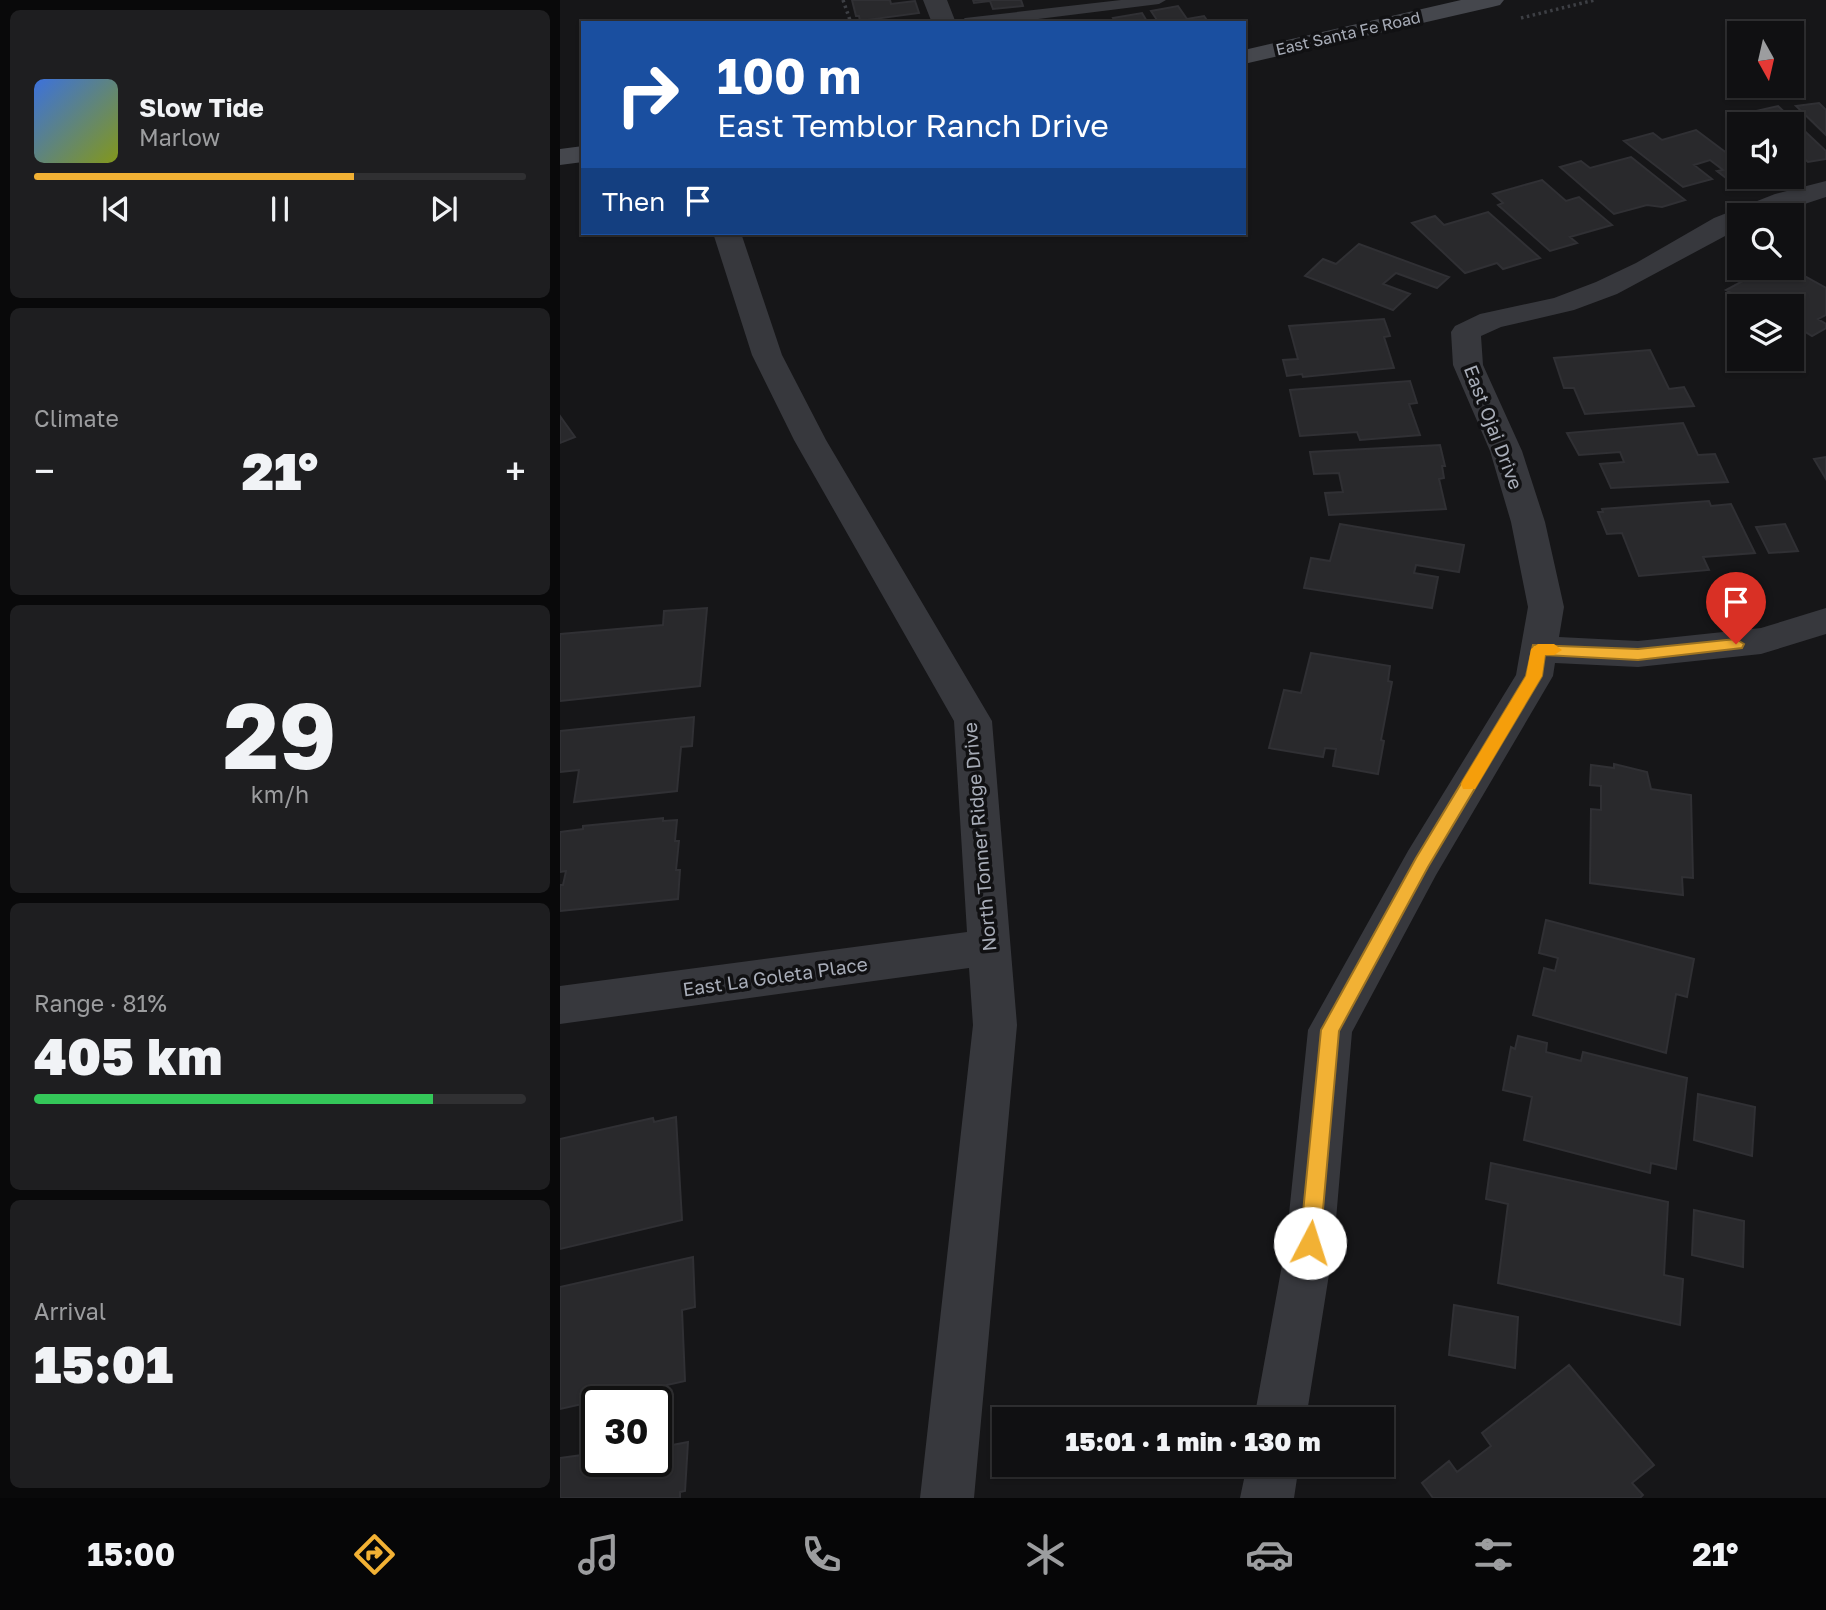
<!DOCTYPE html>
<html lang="en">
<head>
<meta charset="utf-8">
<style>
	body { margin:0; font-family:"Golos Text",sans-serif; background:#1e1e20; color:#f1f3f6; height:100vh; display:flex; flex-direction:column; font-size:26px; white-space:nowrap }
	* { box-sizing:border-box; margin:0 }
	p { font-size:23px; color:#9c9d9f }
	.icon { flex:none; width:38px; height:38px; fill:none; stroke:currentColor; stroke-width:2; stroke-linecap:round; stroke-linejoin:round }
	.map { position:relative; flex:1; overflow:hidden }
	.side { display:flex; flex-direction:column; gap:10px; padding:10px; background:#09090a; width:560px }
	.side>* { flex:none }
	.top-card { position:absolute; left:21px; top:21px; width:665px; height:214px; border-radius:0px; box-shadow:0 2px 5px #0004,0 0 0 2px #303032; background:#1a4fa0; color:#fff; overflow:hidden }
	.needle { width:46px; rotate:172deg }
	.fabs { position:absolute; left:1167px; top:21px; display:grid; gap:14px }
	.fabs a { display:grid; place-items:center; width:77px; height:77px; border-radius:0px; background:#101012; box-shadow:0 2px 5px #0004,0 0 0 2px #303032; font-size:35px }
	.speed { position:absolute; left:21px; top:1386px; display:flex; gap:14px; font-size:35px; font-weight:700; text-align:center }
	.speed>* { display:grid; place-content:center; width:91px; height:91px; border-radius:50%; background:#101012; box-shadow:0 2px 5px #0004,0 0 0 2px #303032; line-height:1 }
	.speed .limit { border:4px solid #111; border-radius:10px; background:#fff; color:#111 }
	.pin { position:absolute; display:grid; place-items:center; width:60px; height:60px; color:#fff; margin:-72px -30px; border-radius:50% 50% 50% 0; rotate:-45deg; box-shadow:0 0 7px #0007 }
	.pin .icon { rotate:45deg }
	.me { position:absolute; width:77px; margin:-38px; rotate:5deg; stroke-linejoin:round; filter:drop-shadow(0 0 5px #0008) }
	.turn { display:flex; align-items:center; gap:24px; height:147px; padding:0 21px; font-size:32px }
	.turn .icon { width:91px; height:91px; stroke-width:2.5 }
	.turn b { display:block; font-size:49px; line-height:60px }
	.then { display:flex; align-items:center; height:66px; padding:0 21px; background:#0003; gap:14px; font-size:26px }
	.big { font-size:52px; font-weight:800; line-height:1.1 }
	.side .widget { flex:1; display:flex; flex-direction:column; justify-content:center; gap:10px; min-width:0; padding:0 24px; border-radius:10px; background:#1e1e20 }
	.side .dial { align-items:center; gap:0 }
	.dial b { font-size:91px; line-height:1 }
	.song { display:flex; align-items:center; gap:21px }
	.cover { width:84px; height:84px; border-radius:10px; background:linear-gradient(135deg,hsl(220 70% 55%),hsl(70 70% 35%)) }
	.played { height:7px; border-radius:4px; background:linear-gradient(90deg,#f2b134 65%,#303032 65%) }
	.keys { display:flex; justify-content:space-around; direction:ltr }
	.heat { display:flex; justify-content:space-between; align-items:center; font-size:38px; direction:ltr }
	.charge { height:10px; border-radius:5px; background:linear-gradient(90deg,#34c759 81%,#303032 0) }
	.trip { position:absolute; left:432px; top:1407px; width:402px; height:70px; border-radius:0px; background:#101012; box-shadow:0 2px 5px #0004,0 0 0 2px #303032; font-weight:800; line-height:70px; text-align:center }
	.menu { display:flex; height:112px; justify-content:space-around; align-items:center; background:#060607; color:#9c9d9f }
	.menu .icon { width:49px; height:49px }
	.menu .current { color:#f2b134 }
	.menu b { font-size:32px; color:#f1f3f6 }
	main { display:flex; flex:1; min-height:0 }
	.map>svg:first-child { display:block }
	.building { fill:#29292c; stroke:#303034; stroke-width:2 }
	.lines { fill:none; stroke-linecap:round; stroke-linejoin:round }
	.path { stroke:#3d3f44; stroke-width:3.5; stroke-dasharray:2.5 3.5; stroke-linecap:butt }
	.lane { fill:#37383d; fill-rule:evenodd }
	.street { fill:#37383d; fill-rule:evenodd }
	.secondary { fill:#45474d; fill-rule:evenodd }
	.route { fill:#f2b134; stroke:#9d7322; stroke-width:2 }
	.slow { fill:#f59e0b }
	.labels { text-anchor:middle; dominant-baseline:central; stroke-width:7; stroke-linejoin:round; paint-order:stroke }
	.far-street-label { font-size:16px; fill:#a8adb8; stroke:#111113 }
	.street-label { font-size:19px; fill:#a8adb8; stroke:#111113 }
</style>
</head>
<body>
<main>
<section class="side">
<div class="widget">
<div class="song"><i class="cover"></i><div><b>Slow Tide</b><p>Marlow</p></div></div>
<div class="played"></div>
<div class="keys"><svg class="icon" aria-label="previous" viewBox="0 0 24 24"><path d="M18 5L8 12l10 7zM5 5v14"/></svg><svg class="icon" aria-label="pause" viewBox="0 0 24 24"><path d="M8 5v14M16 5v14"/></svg><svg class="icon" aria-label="next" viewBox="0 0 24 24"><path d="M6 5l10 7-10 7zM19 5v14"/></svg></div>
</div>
<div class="widget"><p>Climate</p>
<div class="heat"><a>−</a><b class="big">21°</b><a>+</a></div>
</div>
<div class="widget dial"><b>29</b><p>km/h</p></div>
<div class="widget"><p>Range · 81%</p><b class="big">405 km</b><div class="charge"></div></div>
<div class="widget"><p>Arrival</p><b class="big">15:01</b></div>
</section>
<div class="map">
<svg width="1266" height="1498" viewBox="0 0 1266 1498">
	<rect width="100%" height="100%" fill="#161618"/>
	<path class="building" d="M 292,0 L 330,0 L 331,4 L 355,1 L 359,13 L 300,21 L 299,16 L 296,16 Z
		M 413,0 L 461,0 L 463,6 L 433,9 L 430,1 L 414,3 Z
		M 618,6 L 627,19 L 644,16 L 649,23 L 599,23 L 591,11 Z
		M 582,13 L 588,23 L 556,23 L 553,18 Z
		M 1259,103 L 1266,110 L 1266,135 L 1236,106 Z
		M 1218,106 L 1266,151 L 1266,159 L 1248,162 L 1242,157 L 1232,158 L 1232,124 L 1180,124 L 1180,128 L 1169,117 Z
		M 1136,130 L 1180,163 L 1180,177 L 1189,177 L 1171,182 L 1157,171 L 1163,170 L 1150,160 L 1134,165 L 1152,179 L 1123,187 L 1064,141 L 1093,133 L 1102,140 Z
		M 1071,157 L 1125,200 L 1102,207 L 1087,205 L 1054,214 L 1000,167 L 1021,161 L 1030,168 Z
		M 982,180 L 1006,201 L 1019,197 L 1052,225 L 1010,237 L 1017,243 L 990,251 L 938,205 L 943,203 L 933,194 Z
		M 928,212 L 980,258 L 943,269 L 937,263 L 905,273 L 852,223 L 875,216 L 884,225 Z
		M 799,244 L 889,277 L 877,288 L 836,273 L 823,284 L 850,294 L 833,310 L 745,276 L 763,259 L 776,264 Z
		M 1198,268 L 1230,268 L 1266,288 L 1266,315 L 1258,319 L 1266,324 L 1266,328 L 1252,336 L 1242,330 L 1239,332 L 1232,328 L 1232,306 L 1194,306 L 1166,290 L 1192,276 L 1188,273 Z
		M 824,319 L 830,336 L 824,337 L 834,368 L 743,377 L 742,374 L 727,376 L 723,360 L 738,359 L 729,326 Z
		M 1090,350 L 1109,389 L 1124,387 L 1134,406 L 1025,414 L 1014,388 L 1004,388 L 994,358 Z
		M 850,381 L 857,403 L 849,404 L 860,435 L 800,440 L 797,432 L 740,436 L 730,390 Z
		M 0,416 L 15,437 L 0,443 Z
		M 1123,423 L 1138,455 L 1155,454 L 1168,482 L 1051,488 L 1040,464 L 1064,462 L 1060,452 L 1019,455 L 1007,433 Z
		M 880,445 L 885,466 L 882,466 L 884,478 L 879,479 L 886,509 L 769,515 L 765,493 L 783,492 L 779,473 L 754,474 L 750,452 Z
		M 1266,457 L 1266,479 L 1254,459 Z
		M 1149,501 L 1151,506 L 1171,504 L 1195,553 L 1143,557 L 1149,570 L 1079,576 L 1062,533 L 1047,534 L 1038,512 L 1043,512 L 1042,509 Z
		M 780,524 L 904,545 L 899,572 L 856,565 L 854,573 L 878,577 L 872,608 L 744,588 L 751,558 L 770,561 Z
		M 1225,524 L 1238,551 L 1209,553 L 1196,527 Z
		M 147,608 L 140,686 L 0,701 L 0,634 L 103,625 L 104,611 Z
		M 751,653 L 830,666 L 828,681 L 832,682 L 821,740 L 824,741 L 818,774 L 773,766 L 776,749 L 765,748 L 763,757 L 709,748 L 724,690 L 741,693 Z
		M 134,717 L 132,746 L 121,747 L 117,791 L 14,802 L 19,770 L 0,772 L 0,731 Z
		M 1054,764 L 1087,772 L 1091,789 L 1131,795 L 1133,878 L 1122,877 L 1123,895 L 1030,883 L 1031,809 L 1041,810 L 1041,786 L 1030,785 L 1031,765 L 1054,768 Z
		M 103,818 L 103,821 L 117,820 L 115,841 L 119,841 L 116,870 L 120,870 L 118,899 L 0,911 L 0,885 L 3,885 L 6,871 L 0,872 L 0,832 L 23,829 L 23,826 Z
		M 986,920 L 1134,959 L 1127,997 L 1116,994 L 1106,1053 L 973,1015 L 984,968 L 995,971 L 998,958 L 979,953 Z
		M 958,1036 L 987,1043 L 986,1052 L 1021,1061 L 1023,1052 L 1127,1078 L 1116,1169 L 1091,1163 L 1090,1173 L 964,1140 L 972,1097 L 943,1090 L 951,1047 L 955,1049 Z
		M 1138,1094 L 1195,1107 L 1192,1156 L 1134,1140 Z
		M 116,1117 L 122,1220 L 0,1249 L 0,1139 L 93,1118 L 94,1122 Z
		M 931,1163 L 1108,1202 L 1104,1275 L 1123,1279 L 1120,1325 L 938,1283 L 948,1204 L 926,1199 Z
		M 1134,1210 L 1184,1221 L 1183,1267 L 1132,1255 Z
		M 133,1257 L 135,1307 L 122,1310 L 125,1381 L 0,1409 L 0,1287 Z
		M 894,1305 L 958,1317 L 955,1368 L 889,1355 Z
		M 1009,1365 L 1094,1465 L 1072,1483 L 1083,1495 L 1080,1498 L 873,1498 L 862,1483 L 889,1461 L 897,1472 L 931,1446 L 922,1433 Z
		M 128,1442 L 125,1491 L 120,1492 L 120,1498 L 0,1498 L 0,1458 L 37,1453 L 37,1461 L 96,1461 L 96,1448 Z"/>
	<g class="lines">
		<path class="path" d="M 283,0 L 291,23
			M 961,18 L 1035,0"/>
		<path class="lane" d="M 561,0 L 606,0 L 599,4 L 446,23 L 398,23 L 405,18 Z"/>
		<path class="street" d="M 363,0 L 387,0 L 396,23 L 372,23 Z
			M 1266,181 L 1266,197 L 1211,215 L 1180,215 L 1180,228 L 1057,294 L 1014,310 L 941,327 L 921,336 L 923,365 L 962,451 L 985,522 L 1004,607 L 999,637 L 1078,641 L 1201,628 L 1266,608 L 1266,634 L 1201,654 L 1078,667 L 995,663 L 993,676 L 876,875 L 792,1032 L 774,1243 L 746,1419 L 694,1419 L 726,1243 L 748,1030 L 848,851 L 956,675 L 968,607 L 951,522 L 930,451 L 893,365 L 891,332 L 895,326 L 920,314 L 994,298 L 1036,282 L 1076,263 L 1154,218 L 1215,194 Z
			M 153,233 L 181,233 L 222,355 L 266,440 L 432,721 L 457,1025 L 414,1498 L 360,1498 L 413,1025 L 409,968 L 0,1024 L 0,986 L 407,932 L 394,721 L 234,440 L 192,355 Z
			M 687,1465 L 739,1465 L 734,1498 L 680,1498 Z"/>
		<path class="secondary" d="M 901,0 L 944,0 L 940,5 L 932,7 L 684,64 L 684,50 Z
			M 23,146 L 23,162 L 0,165 L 0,149 Z"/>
	</g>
	<path class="route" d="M 1176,639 L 1184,644 L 1182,648 L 1078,660 L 985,655 L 982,676 L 868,867 L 779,1031 L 760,1243 L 757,1249 L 750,1252 L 743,1249 L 740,1243 L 761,1030 L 856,858 L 966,676 L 973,645 L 1078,649 Z"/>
	<path class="slow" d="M 978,644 L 994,644 L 1002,650 L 994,655 L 985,655 L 982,676 L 915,789 L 903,789 L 901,784 L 903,780 L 966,676 L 971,649 Z"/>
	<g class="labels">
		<g class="far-street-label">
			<text transform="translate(788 33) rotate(-13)">East Santa Fe Road</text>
		</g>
		<g class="street-label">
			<text transform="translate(934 427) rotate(69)">East Ojai Drive</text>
			<text transform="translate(419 837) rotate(-95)">North Tonner Ridge Drive</text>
			<text transform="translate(215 976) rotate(-8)">East La Goleta Place</text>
		</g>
	</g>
</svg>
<div class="fabs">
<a><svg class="needle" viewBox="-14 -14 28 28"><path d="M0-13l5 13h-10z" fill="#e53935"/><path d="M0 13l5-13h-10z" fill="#9c9d9f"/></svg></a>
<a><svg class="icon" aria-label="sound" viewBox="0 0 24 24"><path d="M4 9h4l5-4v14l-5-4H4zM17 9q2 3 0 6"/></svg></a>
<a><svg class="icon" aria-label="search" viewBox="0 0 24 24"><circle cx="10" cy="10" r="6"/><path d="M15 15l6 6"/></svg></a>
<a><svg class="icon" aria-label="layers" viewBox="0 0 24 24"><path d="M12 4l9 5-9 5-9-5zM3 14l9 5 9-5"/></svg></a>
</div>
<div class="speed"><div class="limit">30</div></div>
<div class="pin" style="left:1176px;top:644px;background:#d93025"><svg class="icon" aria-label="arrive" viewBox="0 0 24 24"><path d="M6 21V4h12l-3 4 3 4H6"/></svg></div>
<svg class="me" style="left:750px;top:1243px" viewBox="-20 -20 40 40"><circle r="19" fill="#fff"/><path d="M0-13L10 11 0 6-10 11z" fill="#f2b134"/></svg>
<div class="trip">15:01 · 1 min · 130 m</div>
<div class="top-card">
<div class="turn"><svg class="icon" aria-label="right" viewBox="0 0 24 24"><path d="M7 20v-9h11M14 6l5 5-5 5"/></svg><div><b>100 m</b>East Temblor Ranch Drive</div></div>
<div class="then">Then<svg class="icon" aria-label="arrive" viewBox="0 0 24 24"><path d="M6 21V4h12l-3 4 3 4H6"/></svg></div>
</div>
</div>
</main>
<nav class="menu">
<b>15:00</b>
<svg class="icon current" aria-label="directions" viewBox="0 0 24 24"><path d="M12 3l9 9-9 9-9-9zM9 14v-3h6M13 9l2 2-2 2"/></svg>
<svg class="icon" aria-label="music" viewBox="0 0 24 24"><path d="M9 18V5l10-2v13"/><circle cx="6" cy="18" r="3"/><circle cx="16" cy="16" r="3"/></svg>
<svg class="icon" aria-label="phone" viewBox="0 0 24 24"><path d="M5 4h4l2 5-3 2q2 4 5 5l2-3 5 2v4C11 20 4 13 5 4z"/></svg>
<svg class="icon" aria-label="climate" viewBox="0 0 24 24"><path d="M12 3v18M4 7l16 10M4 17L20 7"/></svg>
<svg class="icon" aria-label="car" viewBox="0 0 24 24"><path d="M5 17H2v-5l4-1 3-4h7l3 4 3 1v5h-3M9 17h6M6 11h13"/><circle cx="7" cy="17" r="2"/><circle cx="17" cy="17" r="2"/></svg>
<svg class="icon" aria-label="filters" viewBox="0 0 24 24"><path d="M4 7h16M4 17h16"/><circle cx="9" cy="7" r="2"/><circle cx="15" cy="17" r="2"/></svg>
<b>21°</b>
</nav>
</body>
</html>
